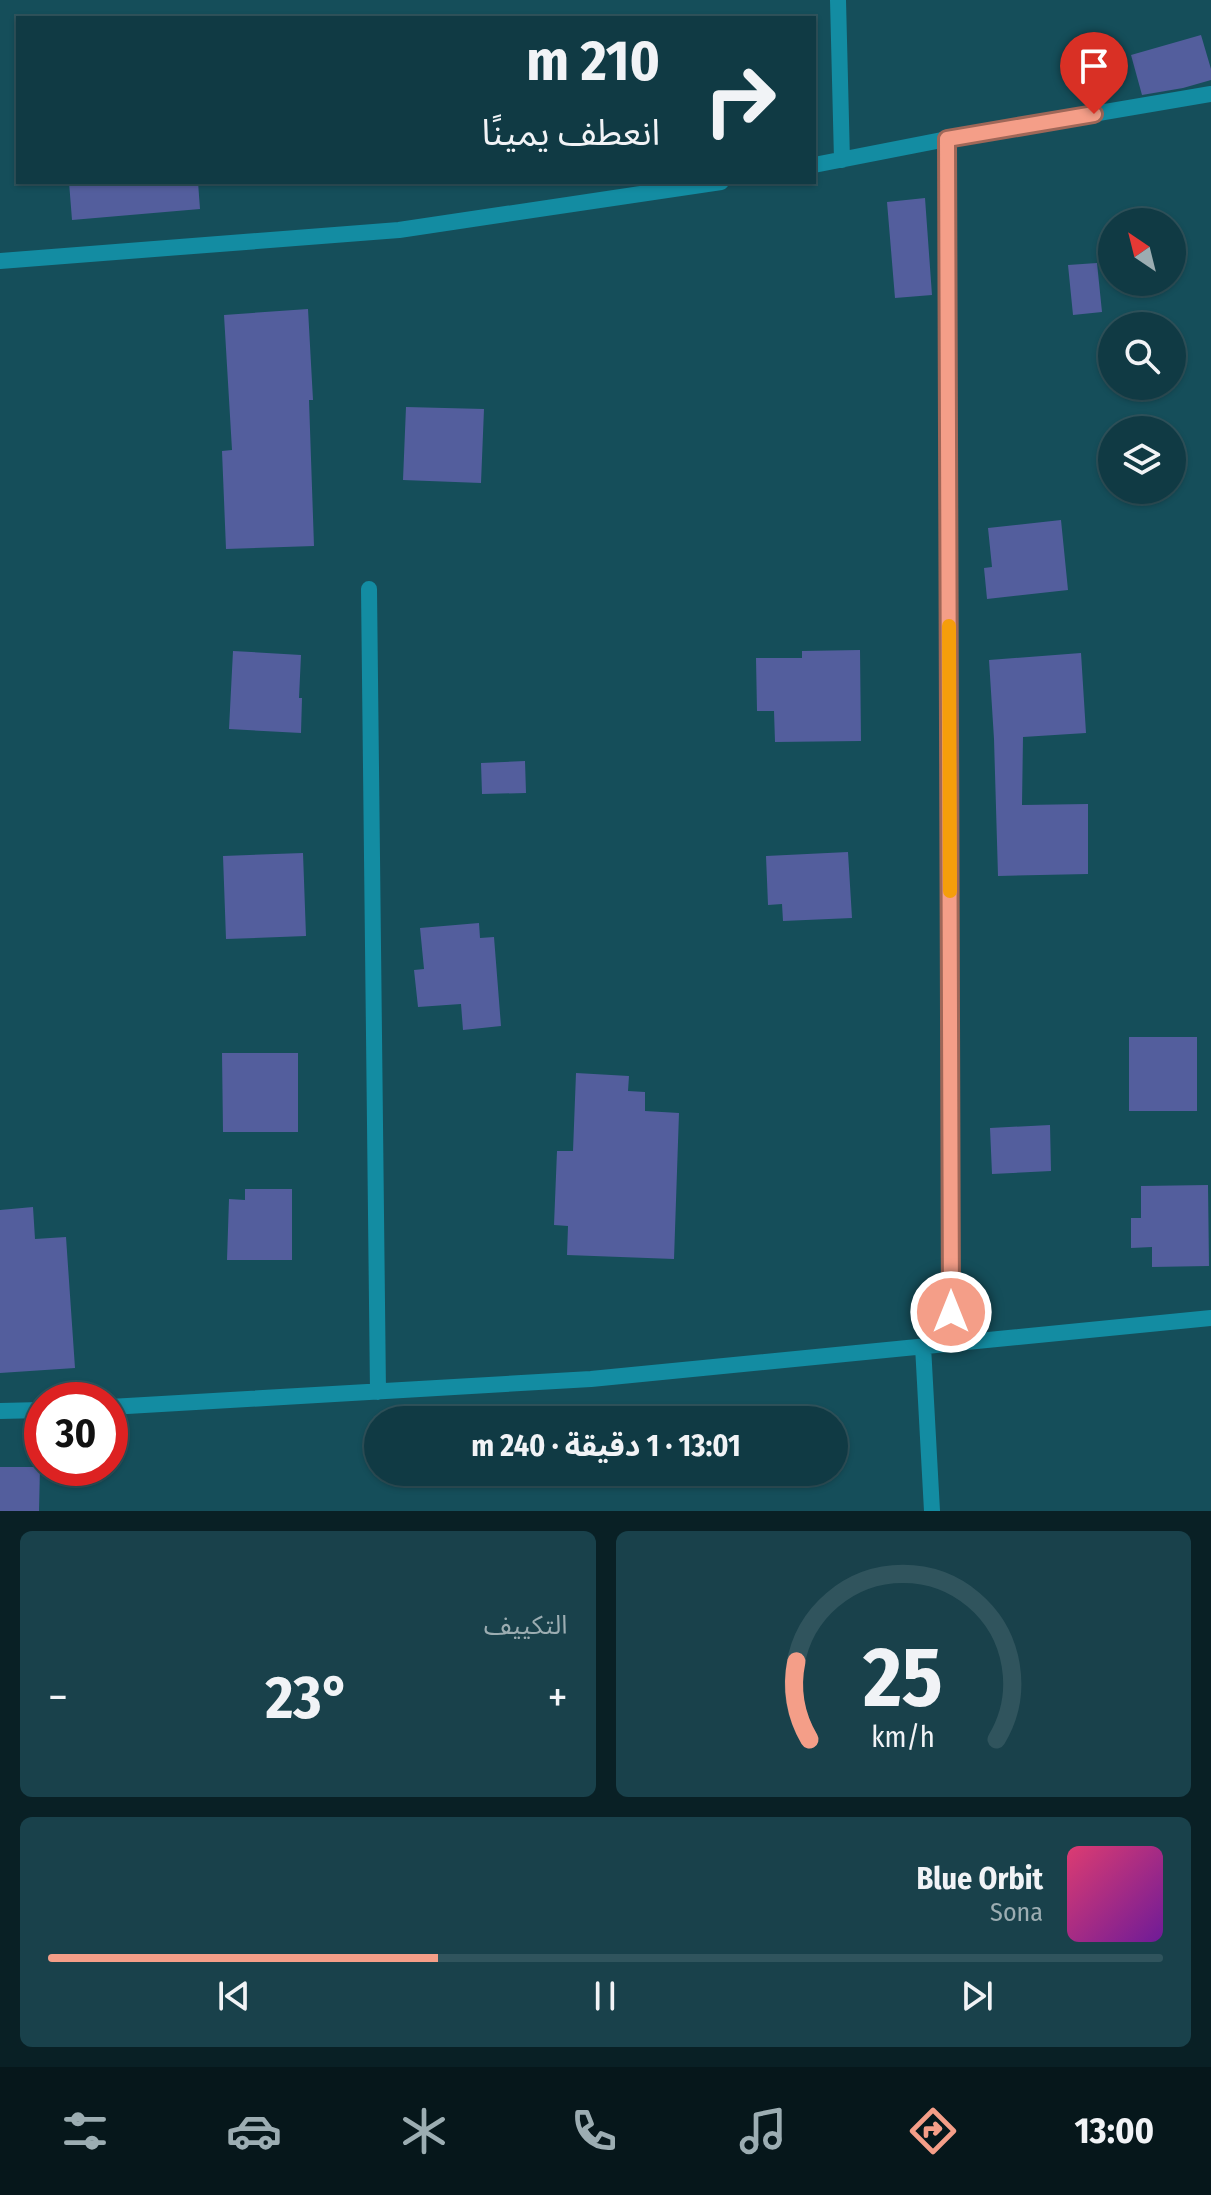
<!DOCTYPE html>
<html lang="ar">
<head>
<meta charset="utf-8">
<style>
	body { margin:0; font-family:"Fira Sans Condensed","Noto Sans Arabic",sans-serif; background:#19414b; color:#f1f3f6; direction:rtl; height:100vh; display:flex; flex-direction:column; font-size:30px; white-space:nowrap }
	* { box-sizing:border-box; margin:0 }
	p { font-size:26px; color:#9cadb2 }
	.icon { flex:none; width:44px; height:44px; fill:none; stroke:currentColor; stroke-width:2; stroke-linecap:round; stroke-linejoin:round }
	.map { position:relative; height:1511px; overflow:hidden; direction:ltr }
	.side { display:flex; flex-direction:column; gap:20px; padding:20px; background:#092025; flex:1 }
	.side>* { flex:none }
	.top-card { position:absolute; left:16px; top:16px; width:800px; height:168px; border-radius:0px; box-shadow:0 2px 6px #0004,0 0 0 2px #30545d; direction:rtl; background:#103a44; color:#f1f3f6; overflow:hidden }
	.needle { width:52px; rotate:325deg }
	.tools { position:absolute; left:1098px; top:208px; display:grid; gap:16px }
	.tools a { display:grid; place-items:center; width:88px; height:88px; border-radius:50%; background:#103a44; box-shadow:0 2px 6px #0004,0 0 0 2px #30545d; font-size:40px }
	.speed { position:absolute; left:24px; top:1382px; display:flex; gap:16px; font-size:40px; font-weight:700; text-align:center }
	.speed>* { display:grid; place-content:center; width:104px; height:104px; border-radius:50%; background:#103a44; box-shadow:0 2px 6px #0004,0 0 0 2px #30545d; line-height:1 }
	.speed .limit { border:12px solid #d22; background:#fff; color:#111 }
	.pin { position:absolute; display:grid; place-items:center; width:68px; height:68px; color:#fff; margin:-82px -34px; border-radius:50% 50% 50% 0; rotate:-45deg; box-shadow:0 0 8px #0007 }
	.pin .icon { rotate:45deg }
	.me { position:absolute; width:88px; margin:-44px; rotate:0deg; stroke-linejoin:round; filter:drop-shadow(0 0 6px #0008) }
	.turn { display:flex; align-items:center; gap:28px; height:168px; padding:0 24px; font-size:36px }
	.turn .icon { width:104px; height:104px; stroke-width:2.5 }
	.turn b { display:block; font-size:56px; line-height:68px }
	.big { font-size:60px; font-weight:700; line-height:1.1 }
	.side .card { flex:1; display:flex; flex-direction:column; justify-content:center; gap:12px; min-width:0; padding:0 28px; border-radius:12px; background:#19414b }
	.side .dial { align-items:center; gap:0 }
	.dial svg { height:208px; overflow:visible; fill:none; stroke:#30545d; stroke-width:7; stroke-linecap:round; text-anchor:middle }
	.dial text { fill:#f1f3f6; stroke:none }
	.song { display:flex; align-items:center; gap:24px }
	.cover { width:96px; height:96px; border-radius:12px; background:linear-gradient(135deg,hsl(340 70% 55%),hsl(280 70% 35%)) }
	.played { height:8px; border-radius:4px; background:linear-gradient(90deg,#f49e88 35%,#30545d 35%) }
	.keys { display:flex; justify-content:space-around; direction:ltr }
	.heat { display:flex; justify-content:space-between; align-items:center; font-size:44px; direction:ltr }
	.side .tiles { flex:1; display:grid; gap:20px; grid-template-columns:1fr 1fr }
	.card:last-child { grid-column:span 2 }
	.trip { position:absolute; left:364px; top:1406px; width:484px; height:80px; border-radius:40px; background:#103a44; box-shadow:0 2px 6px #0004,0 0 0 2px #30545d; font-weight:700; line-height:80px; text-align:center; direction:rtl }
	.dock { display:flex; height:128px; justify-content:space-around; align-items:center; background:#06171b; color:#9cadb2 }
	.dock .icon { width:56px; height:56px }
	.dock .current { color:#f49e88 }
	.dock b { font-size:36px; color:#f1f3f6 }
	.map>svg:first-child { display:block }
	.building { fill:#535e9d }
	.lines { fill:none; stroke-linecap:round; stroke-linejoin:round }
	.street { stroke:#138ca2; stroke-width:16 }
	.route-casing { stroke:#9f6758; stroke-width:20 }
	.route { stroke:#f49e88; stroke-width:14 }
	.slow { stroke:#f59e0b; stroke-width:14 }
</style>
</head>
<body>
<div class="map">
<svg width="1211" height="1511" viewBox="0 0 1211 1511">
	<rect width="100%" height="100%" fill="#154e5a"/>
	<path class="building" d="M 1201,35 L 1211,69 L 1211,80 L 1183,88 L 1142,95 L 1131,55 Z
		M 69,182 L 198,182 L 200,209 L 72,220 Z
		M 925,198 L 932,295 L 895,298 L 887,202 Z
		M 1097,263 L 1102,312 L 1073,315 L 1068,265 Z
		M 308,309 L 313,400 L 309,400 L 314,546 L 226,549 L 222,451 L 232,450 L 224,315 Z
		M 406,407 L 484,409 L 481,483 L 403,480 Z
		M 1061,520 L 1068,590 L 987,599 L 984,568 L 992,567 L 988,528 Z
		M 860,650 L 861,741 L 775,742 L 774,711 L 757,711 L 756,658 L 802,658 L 802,651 Z
		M 233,651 L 301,655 L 299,698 L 302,698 L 301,733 L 229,729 Z
		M 1081,653 L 1086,733 L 1023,737 L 1022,805 L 1088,804 L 1088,874 L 998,876 L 994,739 L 989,660 Z
		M 525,761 L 526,793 L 482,794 L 481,763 Z
		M 848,852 L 852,918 L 783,921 L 782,904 L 768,905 L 766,856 Z
		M 303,853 L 306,936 L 226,939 L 223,856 Z
		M 479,923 L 480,938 L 494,937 L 501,1026 L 463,1030 L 461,1004 L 418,1007 L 414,970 L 424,969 L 420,928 Z
		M 1129,1037 L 1197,1037 L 1197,1111 L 1129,1111 Z
		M 222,1053 L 298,1053 L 298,1132 L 223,1132 Z
		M 576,1073 L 629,1076 L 628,1091 L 645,1092 L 645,1111 L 679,1113 L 674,1259 L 567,1255 L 568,1226 L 554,1225 L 557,1151 L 573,1151 Z
		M 1050,1125 L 1051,1171 L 992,1174 L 990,1128 Z
		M 1208,1185 L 1209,1266 L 1152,1267 L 1152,1247 L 1131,1248 L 1131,1218 L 1141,1218 L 1141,1186 Z
		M 245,1189 L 292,1189 L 292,1260 L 227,1260 L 229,1199 L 245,1200 Z
		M 33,1207 L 35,1239 L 66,1237 L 75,1368 L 0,1373 L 0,1210 Z
		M 0,1467 L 40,1467 L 39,1511 L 0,1511 Z"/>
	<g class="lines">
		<path class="street" d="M 838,0 L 842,160
			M 947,139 L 951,1344
			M 814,165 L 947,139 L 1211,94
			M 0,261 L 399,230 L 721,182
			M 369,589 L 378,1392
			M 923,1346 L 932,1511
			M 110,1407 L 591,1379 L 1211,1318
			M 0,1411 L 42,1410"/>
	</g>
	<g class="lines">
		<defs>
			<path id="route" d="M 951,1312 L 947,139 L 1094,114"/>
		</defs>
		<use href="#route" class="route-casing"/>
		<use href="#route" class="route"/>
		<path class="slow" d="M 949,626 L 950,891"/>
	</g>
</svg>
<div class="tools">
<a><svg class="needle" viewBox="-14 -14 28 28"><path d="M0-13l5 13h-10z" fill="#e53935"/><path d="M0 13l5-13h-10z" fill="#9cadb2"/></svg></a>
<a><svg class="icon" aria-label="search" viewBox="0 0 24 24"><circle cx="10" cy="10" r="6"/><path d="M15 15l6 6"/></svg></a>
<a><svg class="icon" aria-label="layers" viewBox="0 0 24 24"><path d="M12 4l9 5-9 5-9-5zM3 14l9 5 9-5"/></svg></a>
</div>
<div class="speed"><div class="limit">30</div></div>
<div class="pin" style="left:1094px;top:114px;background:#d93025"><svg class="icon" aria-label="arrive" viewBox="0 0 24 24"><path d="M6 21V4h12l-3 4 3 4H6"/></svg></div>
<svg class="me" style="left:951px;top:1312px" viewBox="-20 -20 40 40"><circle r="17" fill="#f49e88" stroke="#fff" stroke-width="3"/><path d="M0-11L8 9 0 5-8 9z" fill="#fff"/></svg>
<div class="trip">13:01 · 1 دقيقة · 240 m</div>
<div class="top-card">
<div class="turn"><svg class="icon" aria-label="right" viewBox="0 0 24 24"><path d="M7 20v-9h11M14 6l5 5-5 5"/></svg><div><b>210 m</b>انعطف يمينًا</div></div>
</div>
</div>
<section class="side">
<div class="tiles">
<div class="card dial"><svg viewBox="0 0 100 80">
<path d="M14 69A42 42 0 1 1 86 69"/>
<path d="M14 69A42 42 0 0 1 9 39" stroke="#f49e88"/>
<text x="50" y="56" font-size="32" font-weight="700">25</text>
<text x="50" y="72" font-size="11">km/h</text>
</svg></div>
<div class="card"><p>التكييف</p>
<div class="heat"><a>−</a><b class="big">23°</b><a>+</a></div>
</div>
<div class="card">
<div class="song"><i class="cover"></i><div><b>Blue Orbit</b><p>Sona</p></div></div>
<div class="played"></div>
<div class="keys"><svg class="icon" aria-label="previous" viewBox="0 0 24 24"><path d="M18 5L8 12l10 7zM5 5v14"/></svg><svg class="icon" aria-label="pause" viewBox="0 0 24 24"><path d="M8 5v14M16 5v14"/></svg><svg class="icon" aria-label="next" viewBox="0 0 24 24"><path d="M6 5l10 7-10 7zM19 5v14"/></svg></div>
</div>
</div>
</section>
<nav class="dock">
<b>13:00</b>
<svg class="icon current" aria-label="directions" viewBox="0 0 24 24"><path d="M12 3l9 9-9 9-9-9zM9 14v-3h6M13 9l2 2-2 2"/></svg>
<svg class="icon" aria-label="music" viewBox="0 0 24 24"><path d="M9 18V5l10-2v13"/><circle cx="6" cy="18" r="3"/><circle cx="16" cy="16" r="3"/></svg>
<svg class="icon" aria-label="phone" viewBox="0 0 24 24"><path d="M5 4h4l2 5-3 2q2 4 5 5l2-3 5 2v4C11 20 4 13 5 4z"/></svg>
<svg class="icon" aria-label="climate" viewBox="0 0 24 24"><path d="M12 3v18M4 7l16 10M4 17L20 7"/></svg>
<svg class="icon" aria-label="car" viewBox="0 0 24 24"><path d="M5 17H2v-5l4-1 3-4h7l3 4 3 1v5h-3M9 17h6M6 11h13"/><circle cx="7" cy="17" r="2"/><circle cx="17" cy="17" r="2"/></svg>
<svg class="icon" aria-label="filters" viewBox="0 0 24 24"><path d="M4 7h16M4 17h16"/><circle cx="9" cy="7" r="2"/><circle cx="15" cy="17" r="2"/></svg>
</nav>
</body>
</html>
